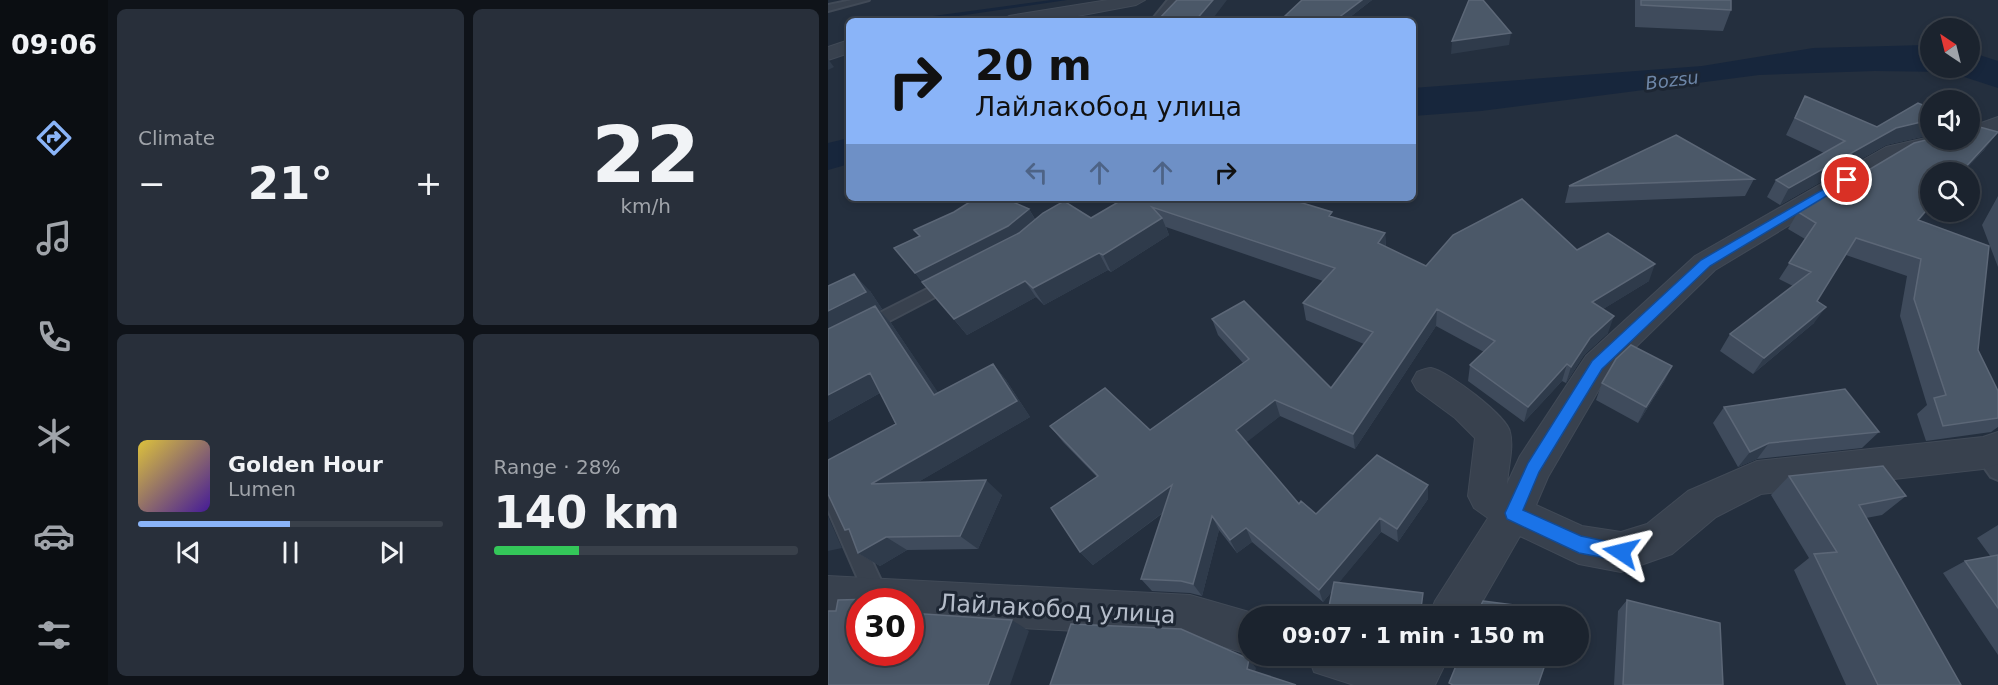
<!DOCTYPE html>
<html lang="en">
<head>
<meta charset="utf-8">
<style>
	body { margin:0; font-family:"DejaVu Sans",sans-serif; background:#282f3a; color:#f1f3f6; height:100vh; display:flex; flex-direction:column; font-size:22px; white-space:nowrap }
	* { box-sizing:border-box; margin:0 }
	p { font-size:20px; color:#a0a4aa }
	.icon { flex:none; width:33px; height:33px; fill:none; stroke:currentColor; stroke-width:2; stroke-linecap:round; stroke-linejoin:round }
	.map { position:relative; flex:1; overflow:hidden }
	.sheet { display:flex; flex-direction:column; gap:9px; padding:9px; background:#0f1319; width:720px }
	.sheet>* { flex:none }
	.top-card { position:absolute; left:18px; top:18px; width:570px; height:183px; border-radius:9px; box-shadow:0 3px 9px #0003,0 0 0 2px #39404a; background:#8ab4f8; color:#111; overflow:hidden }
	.needle { width:39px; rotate:325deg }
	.buttons { position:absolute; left:1092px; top:18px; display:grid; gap:12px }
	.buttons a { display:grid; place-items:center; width:60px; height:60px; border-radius:50%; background:#1b232e; box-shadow:0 3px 9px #0003,0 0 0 2px #39404a; font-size:30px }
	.speed { position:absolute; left:18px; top:588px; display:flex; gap:12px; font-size:30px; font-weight:700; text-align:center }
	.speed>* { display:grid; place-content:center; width:78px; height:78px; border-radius:50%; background:#1b232e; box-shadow:0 3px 9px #0003,0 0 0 2px #39404a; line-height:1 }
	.speed .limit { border:9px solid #d22; background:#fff; color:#111 }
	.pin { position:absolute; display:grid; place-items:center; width:51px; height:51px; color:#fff; margin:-26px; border:3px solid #fff; border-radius:50%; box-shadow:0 2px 6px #0007 }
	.me { position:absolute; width:66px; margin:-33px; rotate:280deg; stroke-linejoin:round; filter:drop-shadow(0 0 4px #0008) }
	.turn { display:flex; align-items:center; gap:21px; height:126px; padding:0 30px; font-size:27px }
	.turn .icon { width:78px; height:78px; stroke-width:2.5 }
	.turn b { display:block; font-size:42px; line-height:51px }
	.lanes { display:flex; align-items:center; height:57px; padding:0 30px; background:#0003; justify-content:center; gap:30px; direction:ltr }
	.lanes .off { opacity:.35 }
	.big { font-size:45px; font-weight:600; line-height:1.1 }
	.sheet .card { flex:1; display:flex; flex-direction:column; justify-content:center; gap:9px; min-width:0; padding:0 21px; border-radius:9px; background:#282f3a }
	.sheet .dial { align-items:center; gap:0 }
	.dial b { font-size:78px; line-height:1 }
	.song { display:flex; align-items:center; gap:18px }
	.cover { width:72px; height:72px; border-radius:9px; background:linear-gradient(135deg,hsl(50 70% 55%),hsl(260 70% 35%)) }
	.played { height:6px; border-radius:3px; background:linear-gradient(90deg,#8ab4f8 50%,#39404a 50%) }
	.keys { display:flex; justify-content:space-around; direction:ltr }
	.heat { display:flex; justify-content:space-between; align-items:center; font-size:33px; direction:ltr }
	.charge { height:9px; border-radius:4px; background:linear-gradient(90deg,#34c759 28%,#39404a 0) }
	.sheet .tiles { flex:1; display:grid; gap:9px; grid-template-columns:repeat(2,1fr) }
	.trip { position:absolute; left:410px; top:606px; width:351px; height:60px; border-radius:30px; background:#1b232e; box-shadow:0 3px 9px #0003,0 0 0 2px #39404a; font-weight:600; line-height:60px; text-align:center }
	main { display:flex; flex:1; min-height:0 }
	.menu { display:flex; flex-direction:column; width:108px; justify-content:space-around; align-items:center; background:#0b0e12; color:#a0a4aa }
	.menu .icon { width:42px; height:42px }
	.menu .on { color:#8ab4f8 }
	.menu b { font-size:27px; color:#f1f3f6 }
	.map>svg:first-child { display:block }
	.water { fill:#17263c }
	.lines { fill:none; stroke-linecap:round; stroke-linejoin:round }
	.stream { fill:#17263c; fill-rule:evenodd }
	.service-casing { stroke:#414a57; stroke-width:4 }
	.minor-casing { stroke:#414a57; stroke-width:2 }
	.service { fill:#38414e; fill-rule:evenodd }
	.minor { fill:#38414e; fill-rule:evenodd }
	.wall { fill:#3f4b5c }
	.shaded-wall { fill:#2f3b4b }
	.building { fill:#4b5868; stroke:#5c6777; stroke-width:1.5 }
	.route { fill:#1a73e8; stroke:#114b97; stroke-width:1.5 }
	.labels { text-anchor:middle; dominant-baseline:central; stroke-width:6; stroke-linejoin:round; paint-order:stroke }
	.far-water-label { font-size:18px; font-style:italic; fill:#6d86a8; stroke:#1d2633 }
	.near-street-label { font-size:24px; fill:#b4bcc9; stroke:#1d2633 }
</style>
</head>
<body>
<main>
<nav class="menu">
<b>09:06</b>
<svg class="icon on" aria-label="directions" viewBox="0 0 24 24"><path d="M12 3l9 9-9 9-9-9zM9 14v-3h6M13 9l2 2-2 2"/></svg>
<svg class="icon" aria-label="music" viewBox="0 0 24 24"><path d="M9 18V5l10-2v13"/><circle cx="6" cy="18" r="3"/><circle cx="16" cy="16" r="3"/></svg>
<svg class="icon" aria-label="phone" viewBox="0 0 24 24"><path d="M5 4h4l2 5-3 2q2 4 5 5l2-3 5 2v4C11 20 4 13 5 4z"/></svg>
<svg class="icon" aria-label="climate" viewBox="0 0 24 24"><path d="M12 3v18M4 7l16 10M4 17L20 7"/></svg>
<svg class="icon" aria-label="car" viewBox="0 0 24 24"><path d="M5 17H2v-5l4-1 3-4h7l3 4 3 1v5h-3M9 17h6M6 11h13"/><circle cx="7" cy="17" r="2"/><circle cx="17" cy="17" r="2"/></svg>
<svg class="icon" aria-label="filters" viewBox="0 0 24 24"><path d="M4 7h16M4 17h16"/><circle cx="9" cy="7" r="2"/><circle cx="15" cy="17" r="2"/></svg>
</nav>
<section class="sheet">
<div class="tiles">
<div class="card"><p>Climate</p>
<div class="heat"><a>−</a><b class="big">21°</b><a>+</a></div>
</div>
<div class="card dial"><b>22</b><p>km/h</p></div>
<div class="card">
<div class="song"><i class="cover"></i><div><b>Golden Hour</b><p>Lumen</p></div></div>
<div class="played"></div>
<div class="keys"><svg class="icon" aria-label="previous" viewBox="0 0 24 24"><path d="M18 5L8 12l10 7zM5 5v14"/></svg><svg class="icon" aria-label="pause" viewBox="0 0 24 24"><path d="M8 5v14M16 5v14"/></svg><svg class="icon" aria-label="next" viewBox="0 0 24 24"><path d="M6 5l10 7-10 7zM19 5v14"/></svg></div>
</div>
<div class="card"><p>Range · 28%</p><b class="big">140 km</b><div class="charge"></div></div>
</div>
</section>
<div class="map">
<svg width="1170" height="685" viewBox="0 0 1170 685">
	<rect width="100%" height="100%" fill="#242f3e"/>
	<path class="water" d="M 1098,45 L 1102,46 L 1102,68 L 1142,68 L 1142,52 L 1170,61 L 1170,88 L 1121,72 L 1047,71 L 931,75 L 653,111 L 585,116 L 585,88 L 874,66 L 985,48 Z
		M 21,138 L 21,164 L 0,170 L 0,143 Z"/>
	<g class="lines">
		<path class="stream" d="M 223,0 L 239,0 L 96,21 L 80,21 L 83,19 Z"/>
		<defs>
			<path id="service" d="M 24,0 L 41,0 L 0,11 L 0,5 Z
				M 340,0 L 350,0 L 333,21 L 323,21 Z
				M 123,277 L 131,282 L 128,286 L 0,353 L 0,339 Z
				M 1155,445 L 1162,447 L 1170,457 L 1170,480 L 1163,477 L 1146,453 L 1148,447 Z
				M 0,479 L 7,482 L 58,591 L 60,602 L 40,602 L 0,510 Z"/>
			<path id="minor" d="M 280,0 L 317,0 L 308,5 L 223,21 L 172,21 L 181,16 Z
				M 21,40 L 21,53 L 0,60 L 0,47 Z
				M 1170,117 L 1170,132 L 1142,142 L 1135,140 L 1131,145 L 1074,157 L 887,270 L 780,374 L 720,477 L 708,505 L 754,526 L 793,532 L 819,524 L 860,491 L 929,461 L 1155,437 L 1170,432 L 1170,464 L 1155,469 L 933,494 L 888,517 L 844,554 L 793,572 L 751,564 L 692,536 L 646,616 L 601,616 L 607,601 L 660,518 L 646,508 L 640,496 L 647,438 L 627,418 L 589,390 L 584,381 L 589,372 C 594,370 599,368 603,368 C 620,371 679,416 682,432 C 686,447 680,469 679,484 L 692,456 L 758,356 L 867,256 L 1058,147 L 1102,137 L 1102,140 L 1142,140 L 1142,127 Z
				M 0,576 L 362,595 L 435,616 L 420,616 L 420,654 L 362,637 L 82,622 L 82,602 L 32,602 L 32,620 L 0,618 Z
				M 480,656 L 621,656 L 607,685 L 526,685 L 486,672 Z"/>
		</defs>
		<use href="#service" class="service-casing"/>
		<use href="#minor" class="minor-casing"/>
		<use href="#service" class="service"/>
		<use href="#minor" class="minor"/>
	</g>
	<path class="wall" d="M 474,0 L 544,0 L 517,21 L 458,21 L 457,16 Z
		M 807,0 L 903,0 L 903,10 L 895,31 L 807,27 Z
		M 977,96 L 1049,127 L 1102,108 L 1102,136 L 1102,135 L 1058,145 L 952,205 L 939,197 L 948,180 L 996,153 L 958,135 Z
		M 1157,149 L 1135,172 L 1102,172 L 1102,208 L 1091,220 L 1150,350 L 1170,391 L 1170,427 L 1163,432 L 1098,441 L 1089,414 L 1099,405 L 1072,316 L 1079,276 L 1018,255 L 989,301 L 986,323 L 925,374 L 892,351 L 902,334 L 965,286 L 951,279 L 977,239 L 960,229 L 970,212 Z
		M 926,179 L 917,196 L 737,203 L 741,186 Z
		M 1170,196 L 1170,267 L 1154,225 Z
		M 312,200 L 505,217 L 557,233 L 558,247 L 598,266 L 749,250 L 821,281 L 775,309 L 780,333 L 756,355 L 738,383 L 734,381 L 696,422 L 640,381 L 642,365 L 656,352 L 608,326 L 527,449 L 452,416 L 418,442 L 471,504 L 488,514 L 600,499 L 570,542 L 553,532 L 511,582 L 594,605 L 593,616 L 499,616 L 505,590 L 495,602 L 424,542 L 409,553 L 391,530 L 374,596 L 362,593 L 324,591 L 313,579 L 335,513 L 265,565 L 252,552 L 269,477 L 235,442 L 222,426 L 322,430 L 415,363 L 390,335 L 384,319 L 503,388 L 536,344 L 478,320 L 475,303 L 495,281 L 338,227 L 341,235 L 283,272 L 280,270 L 216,305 L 208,297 L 139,335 L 66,248 L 92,237 L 86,230 L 201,209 L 207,219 L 263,218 Z
		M 0,286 L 42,291 L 54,309 L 51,310 L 63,323 L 110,393 L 165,364 L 178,380 L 202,417 L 90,482 L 174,495 L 150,549 L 79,550 L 52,566 L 30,553 L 23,534 L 68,424 L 52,393 L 0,422 Z
		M 844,366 L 836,382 L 810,423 L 768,400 L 774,383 Z
		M 896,407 L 1051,432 L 1034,448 L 929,459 L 910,467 L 885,423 Z
		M 961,476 L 1078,496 L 1054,515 L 1038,518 L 1133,685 L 1018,685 L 966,570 L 981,558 L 943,495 Z
		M 1170,525 L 1170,655 L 1115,573 L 1137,561 L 1163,557 L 1149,538 Z
		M 799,600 L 895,685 L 786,685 L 790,611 Z"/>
	<path class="shaded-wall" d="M 385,0 L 399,0 L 383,21 L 367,21 Z
		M 534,0 L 544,0 L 517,21 L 506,21 Z
		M 683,33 L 681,45 L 623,54 L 624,41 Z
		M 0,59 L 6,67 L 0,70 Z
		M 1102,120 L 1102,135 L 1058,145 L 952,205 L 961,188 L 1068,128 Z
		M 1170,132 L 1157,149 L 1135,172 L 1133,172 Z
		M 1102,206 L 1102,208 L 1077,236 L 1090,220 Z
		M 201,209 L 209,223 L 98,286 L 87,273 Z
		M 334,218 L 341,235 L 283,272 L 275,255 Z
		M 557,233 L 558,250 L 550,243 Z
		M 271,253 L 280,270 L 216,305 L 205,288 Z
		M 827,264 L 821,281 L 759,319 L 764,302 Z
		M 26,274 L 42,291 L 54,309 L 51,310 L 63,323 L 122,410 L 0,336 L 0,311 Z
		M 197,281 L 208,297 L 139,335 L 126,319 Z
		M 998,307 L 986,323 L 925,374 L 936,358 Z
		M 609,309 L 608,326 L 527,449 L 525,434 Z
		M 786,316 L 780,333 L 756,355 L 738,383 L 743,367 L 762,338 Z
		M 165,364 L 178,380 L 202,417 L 63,498 L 43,484 Z
		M 739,364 L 734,381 L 696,422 L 700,407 Z
		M 844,366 L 836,382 L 810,423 L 818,407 Z
		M 42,373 L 59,389 L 0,422 L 0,395 Z
		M 447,400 L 452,416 L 414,446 L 408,430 Z
		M 941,443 L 929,459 L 910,467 L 922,452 Z
		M 158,480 L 174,495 L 150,549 L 132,536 Z
		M 344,485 L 353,499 L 265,565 L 252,552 Z
		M 600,485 L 600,499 L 570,542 L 569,529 Z
		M 0,516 L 14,548 L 0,551 Z
		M 384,516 L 391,530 L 374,596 L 365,584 Z
		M 552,518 L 553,532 L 495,602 L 491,590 Z
		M 418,528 L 424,542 L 409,553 L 402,540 Z
		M 58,537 L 79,550 L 52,566 L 30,553 Z
		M 184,620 L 201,631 L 182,685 L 160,685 Z
		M 421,659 L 428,668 L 426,678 L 419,669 Z"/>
	<path class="building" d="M 349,0 L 385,0 L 367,21 L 329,21 Z
		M 474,0 L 534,0 L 506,21 L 492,21 L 457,16 Z
		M 641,0 L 655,0 L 683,33 L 624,41 Z
		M 813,0 L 903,0 L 903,10 L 813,5 Z
		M 977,96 L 1049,127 L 1090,103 L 1102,108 L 1102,120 L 1068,128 L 961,188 L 948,180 L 1017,141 L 967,118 Z
		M 1148,126 L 1170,132 L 1133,172 L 1102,172 L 1102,206 L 1090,220 L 1161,246 L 1150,350 L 1170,391 L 1170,418 L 1115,426 L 1106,398 L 1118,395 L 1086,299 L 1093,259 L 1028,238 L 989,301 L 998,307 L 936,358 L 902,334 L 983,272 L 961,263 L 988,223 L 970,212 L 1086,143 L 1102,139 L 1142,140 L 1142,131 L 1144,131 Z
		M 848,135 L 926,179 L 741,186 Z
		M 148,198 L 176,198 L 201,209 L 180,226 L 87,273 L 66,248 L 92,236 L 86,230 L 126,212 Z
		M 297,198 L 309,198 L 312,200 L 315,198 L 458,198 L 504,212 L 501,216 L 557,233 L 550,243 L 598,266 L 625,235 L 694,199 L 749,250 L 780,233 L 827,264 L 764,302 L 786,316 L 762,338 L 743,367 L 739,364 L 700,407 L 642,365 L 667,341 L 609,309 L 525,434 L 447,400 L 408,430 L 471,504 L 473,501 L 488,514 L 549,455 L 600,485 L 569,529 L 552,518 L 491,590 L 418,528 L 402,540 L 384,516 L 365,584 L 353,581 L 313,579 L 344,485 L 252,552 L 223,508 L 270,476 L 222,426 L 277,388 L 322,430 L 421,359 L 384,319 L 416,301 L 503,388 L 545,332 L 475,303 L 507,268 L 324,207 L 334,218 L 275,255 L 271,253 L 205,288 L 197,281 L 126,319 L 94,282 L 191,233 L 215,213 L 236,201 L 263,218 Z
		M 26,274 L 38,292 L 0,311 L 0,286 Z
		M 47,306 L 106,395 L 165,364 L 189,401 L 43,484 L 158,480 L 132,536 L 58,537 L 30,553 L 21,529 L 17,530 L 0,494 L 0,460 L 68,424 L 42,373 L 0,395 L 0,329 Z
		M 803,345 L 844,366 L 818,407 L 774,383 L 788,359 Z
		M 1017,389 L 1051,432 L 941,443 L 922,452 L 896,407 Z
		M 1055,466 L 1078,496 L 1031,505 L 1133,685 L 1050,685 L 986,554 L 1009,552 L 961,476 Z
		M 1170,555 L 1170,608 L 1137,561 Z
		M 506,582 L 595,593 L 592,616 L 499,616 Z
		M 47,599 L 45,602 L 32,602 L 32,652 L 82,652 L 82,613 L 184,620 L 160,685 L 0,685 L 0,611 L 8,611 L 10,600 Z
		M 799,600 L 892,623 L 895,685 L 795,685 Z
		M 655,601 L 734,611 L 733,616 L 648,616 Z
		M 243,624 L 353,629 L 421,659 L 419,669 L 468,685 L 222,685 Z
		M 632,656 L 720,656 L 710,685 L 625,685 L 621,683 Z"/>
	<path class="route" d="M 1015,178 L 1025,180 L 882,266 L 774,369 L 711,472 L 695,510 L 753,536 L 800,546 L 802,552 L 800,558 L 793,561 L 751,553 L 679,519 L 677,513 L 700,463 L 764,361 L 873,260 Z"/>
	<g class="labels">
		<g class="far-water-label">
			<text transform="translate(844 80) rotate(-7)">Bozsu</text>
		</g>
		<g class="near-street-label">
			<text transform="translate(229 609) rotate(3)">Лайлакобод улица</text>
		</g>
	</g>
</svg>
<div class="buttons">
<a><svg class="needle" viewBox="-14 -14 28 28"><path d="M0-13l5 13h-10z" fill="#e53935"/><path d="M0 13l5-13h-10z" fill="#a0a4aa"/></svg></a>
<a><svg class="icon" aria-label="sound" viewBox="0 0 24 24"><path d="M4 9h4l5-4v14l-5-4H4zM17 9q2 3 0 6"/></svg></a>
<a><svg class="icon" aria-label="search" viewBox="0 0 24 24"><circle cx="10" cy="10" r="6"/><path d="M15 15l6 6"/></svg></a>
</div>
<div class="speed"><div class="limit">30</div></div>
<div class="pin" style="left:1019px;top:180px;background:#d93025"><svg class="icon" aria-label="arrive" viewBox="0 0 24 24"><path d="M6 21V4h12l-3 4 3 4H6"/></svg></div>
<svg class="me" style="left:793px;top:552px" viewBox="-20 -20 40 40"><path d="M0-17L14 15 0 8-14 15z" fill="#1a73e8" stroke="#fff" stroke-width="4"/></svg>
<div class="trip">09:07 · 1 min · 150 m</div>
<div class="top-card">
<div class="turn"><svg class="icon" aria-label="right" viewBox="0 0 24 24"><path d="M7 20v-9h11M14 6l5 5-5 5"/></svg><div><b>20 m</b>Лайлакобод улица</div></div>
<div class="lanes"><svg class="icon off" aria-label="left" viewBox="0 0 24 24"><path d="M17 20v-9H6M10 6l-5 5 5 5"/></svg><svg class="icon off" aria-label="ahead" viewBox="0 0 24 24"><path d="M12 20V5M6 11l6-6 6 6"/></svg><svg class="icon off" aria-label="ahead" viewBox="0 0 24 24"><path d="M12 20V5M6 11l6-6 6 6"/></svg><svg class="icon" aria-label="right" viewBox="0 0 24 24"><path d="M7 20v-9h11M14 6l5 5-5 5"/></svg></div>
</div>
</div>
</main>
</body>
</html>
